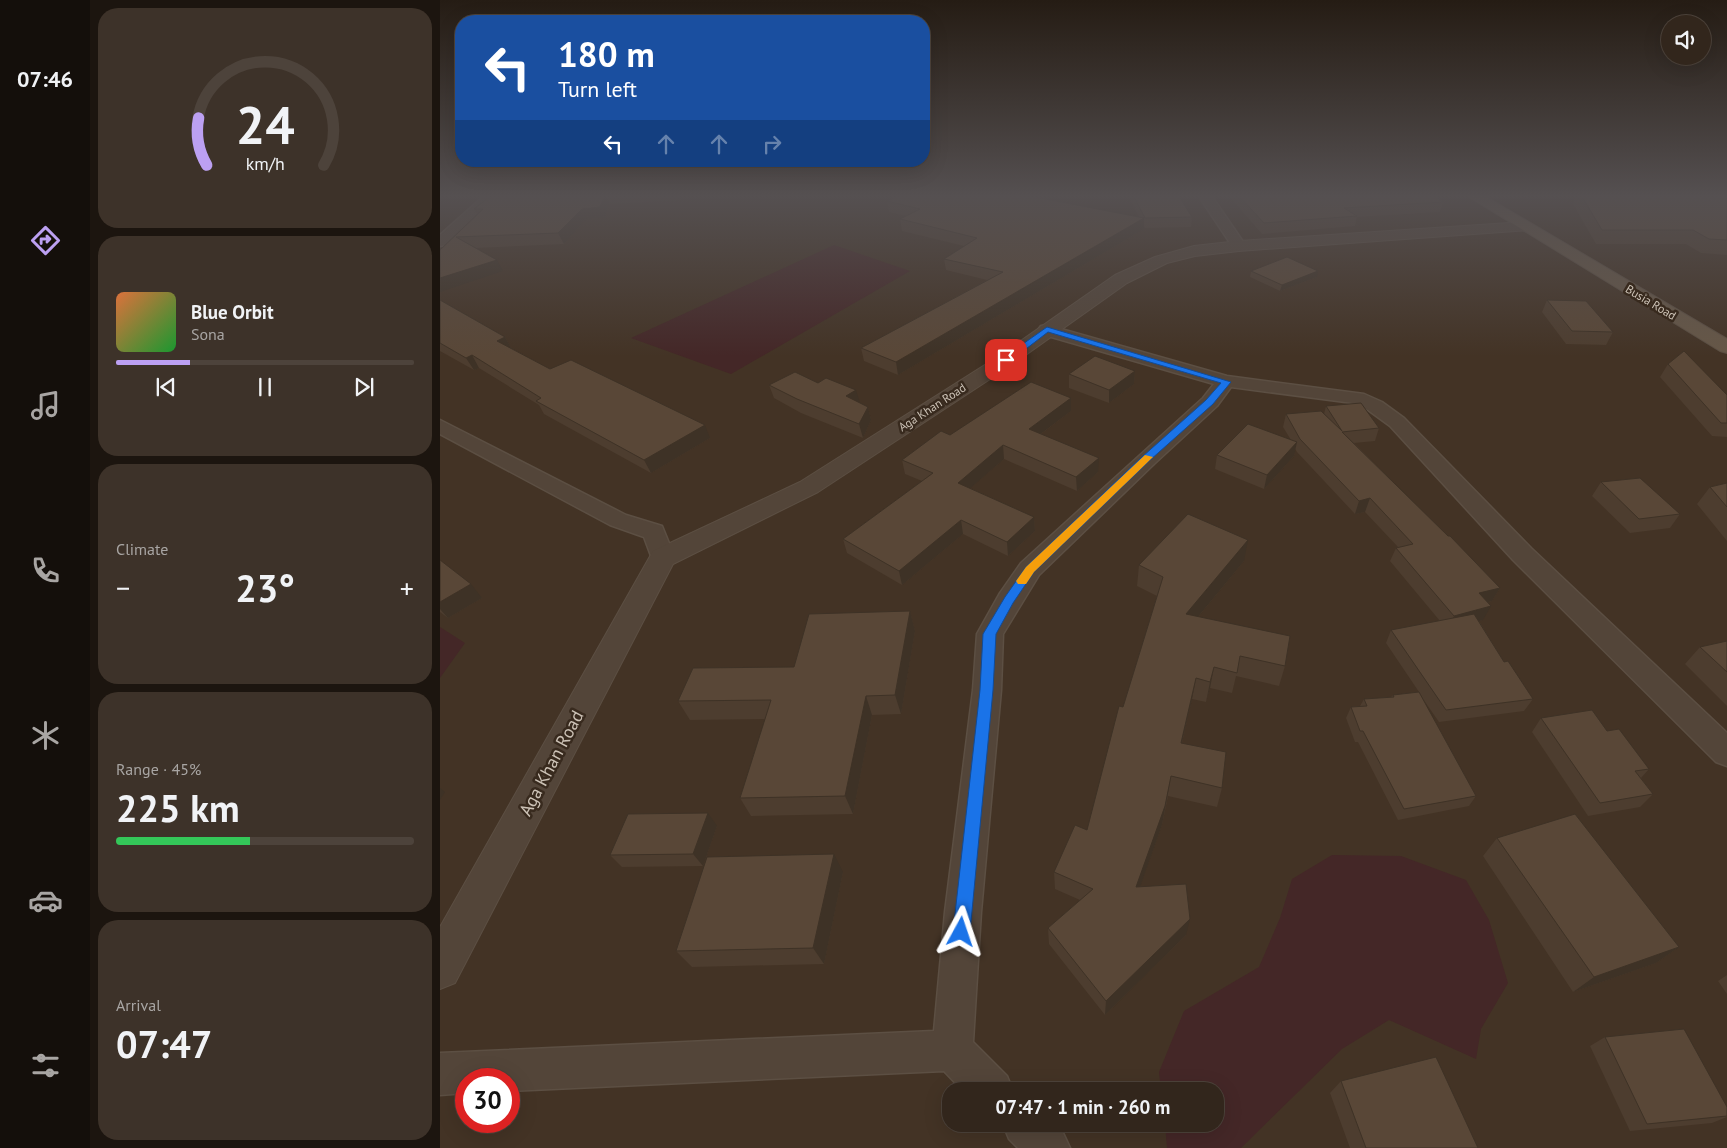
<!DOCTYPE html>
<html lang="en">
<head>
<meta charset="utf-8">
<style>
	body { margin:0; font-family:"PT Sans",sans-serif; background:#3d3229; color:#f1f3f6; height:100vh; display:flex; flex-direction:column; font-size:19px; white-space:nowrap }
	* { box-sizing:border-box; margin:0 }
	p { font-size:16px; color:#a8a5a3 }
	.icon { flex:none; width:28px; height:28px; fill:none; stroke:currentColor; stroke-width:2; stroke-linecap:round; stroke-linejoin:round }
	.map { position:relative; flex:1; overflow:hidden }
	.drawer { display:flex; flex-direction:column; gap:8px; padding:8px; background:#1c150f; width:350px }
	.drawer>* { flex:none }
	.banner { position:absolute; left:15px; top:15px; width:475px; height:152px; border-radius:20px; box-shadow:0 5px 20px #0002,0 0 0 1px #4d433b; background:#1a4fa0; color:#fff; overflow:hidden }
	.fabs { position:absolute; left:1221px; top:15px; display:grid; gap:10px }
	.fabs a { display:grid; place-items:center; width:50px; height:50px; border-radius:50%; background:#32261c; box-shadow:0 5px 20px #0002,0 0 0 1px #4d433b; font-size:25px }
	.speed { position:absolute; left:15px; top:1068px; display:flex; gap:10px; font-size:25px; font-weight:700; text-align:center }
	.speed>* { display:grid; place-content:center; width:65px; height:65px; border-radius:50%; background:#32261c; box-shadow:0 5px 20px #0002,0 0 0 1px #4d433b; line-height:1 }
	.speed .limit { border:8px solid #d22; background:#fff; color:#111 }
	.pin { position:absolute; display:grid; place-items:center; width:42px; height:42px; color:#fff; margin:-21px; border-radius:10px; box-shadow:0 2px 8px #0006 }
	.me { position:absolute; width:55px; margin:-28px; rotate:5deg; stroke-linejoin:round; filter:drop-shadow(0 0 4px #0008) }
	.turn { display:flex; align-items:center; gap:18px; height:105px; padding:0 20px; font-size:22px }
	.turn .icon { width:65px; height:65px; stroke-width:2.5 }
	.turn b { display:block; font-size:35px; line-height:42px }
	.lanes { display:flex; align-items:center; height:48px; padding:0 20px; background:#0003; justify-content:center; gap:25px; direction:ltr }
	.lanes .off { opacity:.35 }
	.big { font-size:38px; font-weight:700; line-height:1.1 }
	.drawer .card { flex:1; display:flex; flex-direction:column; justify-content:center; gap:8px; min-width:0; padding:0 18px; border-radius:20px; background:#3d3229 }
	.drawer .dial { align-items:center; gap:0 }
	.dial svg { height:130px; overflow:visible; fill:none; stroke:#4d433b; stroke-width:7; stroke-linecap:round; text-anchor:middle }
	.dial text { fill:#f1f3f6; stroke:none }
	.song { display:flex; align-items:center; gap:15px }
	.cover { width:60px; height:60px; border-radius:8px; background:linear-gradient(135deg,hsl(20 70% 55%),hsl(130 70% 35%)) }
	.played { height:5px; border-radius:2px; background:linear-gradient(90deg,#bca0f2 25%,#4d433b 25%) }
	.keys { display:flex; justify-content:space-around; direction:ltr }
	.heat { display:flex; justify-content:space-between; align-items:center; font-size:28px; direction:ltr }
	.charge { height:8px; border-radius:4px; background:linear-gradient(90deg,#34c759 45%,#4d433b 0) }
	.trip { position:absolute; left:502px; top:1082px; width:282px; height:50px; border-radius:20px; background:#32261c; box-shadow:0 5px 20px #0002,0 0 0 1px #4d433b; font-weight:700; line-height:50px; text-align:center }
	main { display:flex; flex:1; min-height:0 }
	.tab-bar { display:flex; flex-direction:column; width:90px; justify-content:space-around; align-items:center; background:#140f0b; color:#a8a5a3 }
	.tab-bar .icon { width:35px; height:35px }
	.tab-bar .on { color:#bca0f2 }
	.tab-bar b { font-size:22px; color:#f1f3f6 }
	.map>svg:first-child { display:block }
	.green { fill:#442727 }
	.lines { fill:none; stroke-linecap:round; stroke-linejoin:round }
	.minor-casing { stroke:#5c4f43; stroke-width:3 }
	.tertiary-casing { stroke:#5c4f43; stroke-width:2 }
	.secondary-casing { stroke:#5c4f43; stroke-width:2 }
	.minor { fill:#534539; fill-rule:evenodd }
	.tertiary { fill:#534539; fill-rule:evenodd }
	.secondary { fill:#665747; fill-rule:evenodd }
	.wall { fill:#4d3d2f }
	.shaded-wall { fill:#3e3226 }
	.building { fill:#594737; stroke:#3e3226 }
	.route { fill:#1a73e8; stroke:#114b97 }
	.slow { fill:#f59e0b }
	.labels { text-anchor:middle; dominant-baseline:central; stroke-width:5; stroke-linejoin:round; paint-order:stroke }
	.far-street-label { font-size:12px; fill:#ccc2b6; stroke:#382a1e }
	.near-street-label { font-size:18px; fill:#ccc2b6; stroke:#382a1e }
</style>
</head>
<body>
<main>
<nav class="tab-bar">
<b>07:46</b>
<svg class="icon on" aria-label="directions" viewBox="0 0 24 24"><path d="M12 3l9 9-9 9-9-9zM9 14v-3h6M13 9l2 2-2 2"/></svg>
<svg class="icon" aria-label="music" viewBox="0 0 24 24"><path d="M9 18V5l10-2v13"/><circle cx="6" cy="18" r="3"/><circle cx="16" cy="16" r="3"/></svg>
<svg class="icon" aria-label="phone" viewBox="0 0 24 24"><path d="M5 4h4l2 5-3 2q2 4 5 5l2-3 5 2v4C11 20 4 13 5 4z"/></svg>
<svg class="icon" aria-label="climate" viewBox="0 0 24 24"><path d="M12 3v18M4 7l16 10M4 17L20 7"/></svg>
<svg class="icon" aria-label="car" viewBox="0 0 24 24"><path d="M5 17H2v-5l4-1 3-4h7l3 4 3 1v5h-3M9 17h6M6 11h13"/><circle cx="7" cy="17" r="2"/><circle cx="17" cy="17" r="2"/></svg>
<svg class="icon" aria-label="filters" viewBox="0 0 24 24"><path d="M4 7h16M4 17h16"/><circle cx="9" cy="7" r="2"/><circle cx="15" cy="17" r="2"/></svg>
</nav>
<section class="drawer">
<div class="card dial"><svg viewBox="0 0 100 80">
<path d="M14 69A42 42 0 1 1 86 69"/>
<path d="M14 69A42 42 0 0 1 9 40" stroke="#bca0f2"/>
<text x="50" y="56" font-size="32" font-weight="700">24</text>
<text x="50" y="72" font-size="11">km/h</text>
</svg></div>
<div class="card">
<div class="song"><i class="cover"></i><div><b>Blue Orbit</b><p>Sona</p></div></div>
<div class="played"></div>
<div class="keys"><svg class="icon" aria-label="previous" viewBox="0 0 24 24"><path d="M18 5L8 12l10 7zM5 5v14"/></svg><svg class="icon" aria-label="pause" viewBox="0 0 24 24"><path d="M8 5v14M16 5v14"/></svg><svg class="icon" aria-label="next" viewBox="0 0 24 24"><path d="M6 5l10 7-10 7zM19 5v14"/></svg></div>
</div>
<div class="card"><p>Climate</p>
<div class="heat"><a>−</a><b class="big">23°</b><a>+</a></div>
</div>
<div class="card"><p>Range · 45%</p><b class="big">225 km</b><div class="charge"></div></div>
<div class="card"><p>Arrival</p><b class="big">07:47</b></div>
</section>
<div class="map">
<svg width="1287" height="1148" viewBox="0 0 1287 1148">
	<rect width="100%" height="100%" fill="#433325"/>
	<path class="green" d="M 394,245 L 470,271 L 291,374 L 191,338 Z
		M 0,627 L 25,643 L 0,678 Z
		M 892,855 L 961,856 L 1026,880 L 1049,920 L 1068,983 L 1041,1029 L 1036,1059 L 949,1020 L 902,1049 L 801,1148 L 727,1148 L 725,1124 L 776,1124 L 776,1091 L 721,1091 L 719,1072 L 744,1011 L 819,967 L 840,918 L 852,879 Z"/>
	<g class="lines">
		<defs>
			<path id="minor" d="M 45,195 L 59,195 L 5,245 L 0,246 L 0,235 Z
				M 758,195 L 771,195 L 806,246 L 804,249 L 794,249 Z
				M 607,325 L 787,376 L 924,394 L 942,402 L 964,418 L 1091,548 L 1287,733 L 1287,766 L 1276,762 L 1073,560 L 950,426 L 928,410 L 913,403 L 791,387 L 777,406 L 714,464 L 599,575 L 563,634 L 561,690 L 541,912 L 533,1042 L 567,1076 L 573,1091 L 523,1091 L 504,1071 L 69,1091 L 69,1079 L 26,1079 L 26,1093 L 0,1095 L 0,1053 L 494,1031 L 505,912 L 533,690 L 537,634 L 560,593 L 581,563 L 763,398 L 774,384 L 601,334 L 598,330 L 601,326 Z
				M 0,420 L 186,515 L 222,526 L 235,558 L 232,564 L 223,566 L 214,564 L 204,537 L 170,525 L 0,434 Z
				M 563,1124 L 614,1124 L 623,1133 L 630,1148 L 578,1148 L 569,1139 Z"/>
			<path id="tertiary" d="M 1084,222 L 1089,224 L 1092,227 L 1089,230 L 799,251 L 755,256 L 727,263 L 687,283 L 573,364 L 378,492 L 233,564 L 15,983 L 0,989 L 0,927 L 213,551 L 360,482 L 559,356 L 675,275 L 715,257 L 754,246 L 799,241 Z"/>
			<path id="secondary" d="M 1026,195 L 1043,195 L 1287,339 L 1287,353 L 1280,351 Z"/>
		</defs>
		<use href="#minor" class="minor-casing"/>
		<use href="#tertiary" class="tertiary-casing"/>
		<use href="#secondary" class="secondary-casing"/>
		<use href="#minor" class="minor"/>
		<use href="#tertiary" class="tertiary"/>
		<use href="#secondary" class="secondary"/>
	</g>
	<path class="wall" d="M 52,195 L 244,195 L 241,200 L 170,204 L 164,218 L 146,219 L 124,244 L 35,248 L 63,271 L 0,250 L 37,214 L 34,209 Z
		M 688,195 L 738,195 L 752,217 L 751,227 L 705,228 L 704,226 L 704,229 L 458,375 L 424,361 L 421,348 L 547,280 L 506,270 L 504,259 L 524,246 L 462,231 L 460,219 L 466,216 L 449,212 L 447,201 L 597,197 L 699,217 Z
		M 788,195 L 994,195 L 1003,202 L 1000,212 L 917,217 L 915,226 L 822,234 Z
		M 1136,195 L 1287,195 L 1287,255 L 1261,253 L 1246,244 L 1156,244 L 1133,204 Z
		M 811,271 L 877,277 L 840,291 L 810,277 Z
		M 0,300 L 65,337 L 71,348 L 110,369 L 270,438 L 211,473 L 104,414 L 99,405 L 39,368 L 34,370 L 0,351 Z
		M 1107,300 L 1173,332 L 1166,345 L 1126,344 L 1102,312 Z
		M 1228,364 L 1287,395 L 1287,437 L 1272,436 L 1220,377 Z
		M 695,371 L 694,384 L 669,403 L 629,388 L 629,374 Z
		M 378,383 L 428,407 L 431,420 L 423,438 L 361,413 L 334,398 L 329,385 Z
		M 886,406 L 939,428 L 935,441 L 914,443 L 1060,588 L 1052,601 L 1047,603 L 1043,620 L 1039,621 L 1064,662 L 1093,699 L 1084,711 L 999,722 L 983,699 L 1036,796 L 1029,806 L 958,820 L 918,742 L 915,742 L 906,718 L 911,707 L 920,706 L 924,699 L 951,697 L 953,695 L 979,692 L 946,643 L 951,630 L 1000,621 L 950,561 L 956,548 L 958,547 L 925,512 L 915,514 L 857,452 L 855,449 L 854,456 L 824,489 L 775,469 L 777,455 L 851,440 L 843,427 L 846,414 L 884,414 Z
		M 631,411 L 601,434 L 658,472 L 637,491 L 564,459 L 530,488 L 594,517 L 595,531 L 568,556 L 523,534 L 462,585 L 407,553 L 403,539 L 482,481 L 465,474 L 462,460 L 510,435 Z
		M 1161,482 L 1240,514 L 1230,528 L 1190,533 L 1152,496 Z
		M 1287,483 L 1287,541 L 1257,504 L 1270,487 Z
		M 0,560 L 42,598 L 8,618 L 0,612 Z
		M 804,561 L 758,617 L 845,666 L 839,686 L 796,676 L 792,693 L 770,688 L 766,702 L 752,699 L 742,743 L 782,788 L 777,807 L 728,796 L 722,825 L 700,886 L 746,935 L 665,1015 L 609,944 L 608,928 L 640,900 L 615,889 L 614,872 L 647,830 L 683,707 L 717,596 L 697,586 L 699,565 Z
		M 470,611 L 475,631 L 461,714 L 432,715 L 413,814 L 311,816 L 300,798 L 325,719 L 250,720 L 238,701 L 354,667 Z
		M 1287,641 L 1287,706 L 1245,664 L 1260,647 Z
		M 1101,718 L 1167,731 L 1209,769 L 1201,778 L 1213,794 L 1200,807 L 1148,816 L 1092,732 Z
		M 277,826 L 263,866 L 182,867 L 170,855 Z
		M 1057,838 L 1239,947 L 1216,963 L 1133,992 L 1043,856 Z
		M 403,872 L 384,964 L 252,967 L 236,951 Z
		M 1287,975 L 1287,994 L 1278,981 Z
		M 1165,1037 L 1287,1107 L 1287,1117 L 1272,1123 L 1190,1131 L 1150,1046 Z
		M 901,1081 L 1038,1148 L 910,1148 L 890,1093 Z"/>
	<path class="shaded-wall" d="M 165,195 L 166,195 L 170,204 L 164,218 L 146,219 L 124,244 L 118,233 L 142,209 Z
		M 239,195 L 244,195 L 241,200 Z
		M 583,195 L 600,195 L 584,206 Z
		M 704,218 L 704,229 L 458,375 L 456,362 Z
		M 57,260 L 63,271 L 0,292 L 0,278 Z
		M 878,271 L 877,277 L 840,291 L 842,285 Z
		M 65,337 L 72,350 L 57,341 Z
		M 32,355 L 39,368 L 34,370 L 26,358 Z
		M 695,371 L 694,384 L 669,403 L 669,390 Z
		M 416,390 L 420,403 L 406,396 Z
		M 631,398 L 631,411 L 590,442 L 589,429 Z
		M 428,407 L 431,420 L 423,438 L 419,424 Z
		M 265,425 L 270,438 L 211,473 L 204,460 Z
		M 857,442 L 854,456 L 824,489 L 827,475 Z
		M 563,445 L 564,459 L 520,497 L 518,483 Z
		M 659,458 L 658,472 L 637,491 L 636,477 Z
		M 930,498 L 925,512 L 915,514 L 919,501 Z
		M 594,517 L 595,531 L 568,556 L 567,542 Z
		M 521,520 L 523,534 L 462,585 L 459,571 Z
		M 808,540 L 804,561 L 743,635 L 746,614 Z
		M 31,584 L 42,598 L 8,618 L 0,609 L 0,602 Z
		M 1060,588 L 1052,601 L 1032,607 L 1039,593 Z
		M 1051,606 L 1043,620 L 1007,630 L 1014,616 Z
		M 470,611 L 475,631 L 461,714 L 455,695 Z
		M 774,667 L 770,688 L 766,702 L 770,682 Z
		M 756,678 L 752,699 L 737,763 L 741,743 Z
		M 426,696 L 432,715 L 413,814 L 405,796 Z
		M 731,776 L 722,825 L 694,904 L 696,887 Z
		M 0,788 L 5,792 L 0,800 Z
		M 268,813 L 277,826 L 263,866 L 253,854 Z
		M 394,854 L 403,872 L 384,964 L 373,948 Z
		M 750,919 L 746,935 L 665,1015 L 666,1001 Z
		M 1239,947 L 1216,963 L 1133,992 L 1154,977 Z"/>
	<path class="building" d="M 52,195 L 165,195 L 160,207 L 142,209 L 118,233 L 16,237 L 57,260 L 0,278 L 0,250 L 43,209 L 34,209 Z
		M 460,195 L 585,195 L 704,218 L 456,362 L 421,348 L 563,272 L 504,259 L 537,238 L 460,219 L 480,209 L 447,201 Z
		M 693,195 L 738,195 L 752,217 L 705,218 Z
		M 798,195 L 994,195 L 1003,202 L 904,208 L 917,216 L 824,223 Z
		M 1141,195 L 1287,195 L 1287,240 L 1269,239 L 1253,230 L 1162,230 Z
		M 847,257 L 878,271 L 842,285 L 811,271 Z
		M 0,300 L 65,337 L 57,341 L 110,369 L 131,360 L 265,425 L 204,460 L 96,401 L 101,398 L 32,355 L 26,358 L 0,343 Z
		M 1107,300 L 1146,301 L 1173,332 L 1132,331 Z
		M 1244,351 L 1287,395 L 1287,423 L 1281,423 L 1228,364 Z
		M 655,356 L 695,371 L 669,390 L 629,374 Z
		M 355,372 L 378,383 L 386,378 L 416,390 L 406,396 L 428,407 L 419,424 L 357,399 L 329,385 Z
		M 591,382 L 631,398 L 589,429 L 659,458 L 636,477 L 563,445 L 518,483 L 594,517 L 567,542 L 521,520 L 459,571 L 403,539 L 493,473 L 462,460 L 501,431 L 510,435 Z
		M 921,403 L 939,428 L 902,432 L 1008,536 L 1010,536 L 1060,588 L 1039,593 L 1051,606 L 1014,616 L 956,548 L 973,544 L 930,498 L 919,501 L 860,439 L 846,414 L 881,411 L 902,431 L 886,406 Z
		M 808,424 L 857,442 L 827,475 L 777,455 Z
		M 1200,478 L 1240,514 L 1199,519 L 1161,482 Z
		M 1287,483 L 1287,507 L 1270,487 Z
		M 748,514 L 808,540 L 746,614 L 850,636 L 845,666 L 800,656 L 797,673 L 774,667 L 770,682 L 756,678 L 741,743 L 786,752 L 782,788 L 731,776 L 725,806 L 696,887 L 746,884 L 750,919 L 666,1001 L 608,928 L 653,889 L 614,872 L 635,825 L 647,830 L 679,706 L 683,707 L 723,577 L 699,565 Z
		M 0,560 L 31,584 L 0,602 Z
		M 470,611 L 455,695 L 426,696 L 405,796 L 300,798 L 331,700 L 238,701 L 253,668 L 354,667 L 369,614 Z
		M 1034,614 L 1064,662 L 1068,661 L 1093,699 L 1006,710 L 951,630 Z
		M 1287,641 L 1287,672 L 1260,647 Z
		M 979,692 L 1036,796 L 964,809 L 923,731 L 920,731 L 911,707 L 927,706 L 924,699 L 954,697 L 953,695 Z
		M 1152,710 L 1167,731 L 1179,729 L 1209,769 L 1195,771 L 1213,794 L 1160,803 L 1101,718 Z
		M 268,813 L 253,854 L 170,855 L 188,814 Z
		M 1135,814 L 1239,947 L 1154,977 L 1057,838 Z
		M 394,854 L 373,948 L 236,951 L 267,857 Z
		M 1244,1029 L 1287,1107 L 1287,1116 L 1207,1124 L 1165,1037 Z
		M 996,1057 L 1038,1148 L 926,1148 L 901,1081 Z"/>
	<linearGradient id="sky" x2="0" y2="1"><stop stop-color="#251c14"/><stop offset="0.55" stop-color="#555051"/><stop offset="1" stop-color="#555051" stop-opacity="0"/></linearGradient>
	<rect width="1287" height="356" fill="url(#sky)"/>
	<path class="route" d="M 607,327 L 791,382 L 773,404 L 709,461 L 594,572 L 573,603 L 556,634 L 553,690 L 530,932 L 527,938 L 521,940 L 515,938 L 513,932 L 540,690 L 543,634 L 565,597 L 586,567 L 702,457 L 766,400 L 781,383 L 608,332 L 569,362 L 563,362 L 563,358 Z"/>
	<path class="slow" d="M 705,455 L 713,457 L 594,572 L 586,584 L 578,584 L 576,581 L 586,567 Z"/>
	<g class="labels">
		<g class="far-street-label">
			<text transform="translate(1211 302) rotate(31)">Busia Road</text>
			<text transform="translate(492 407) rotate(-33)">Aga Khan Road</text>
		</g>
		<g class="near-street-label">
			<text transform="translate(111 763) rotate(-62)">Aga Khan Road</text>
		</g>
	</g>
</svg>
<div class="fabs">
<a><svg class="icon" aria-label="sound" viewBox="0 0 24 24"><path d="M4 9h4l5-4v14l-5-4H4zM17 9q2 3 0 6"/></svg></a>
</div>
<div class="speed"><div class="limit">30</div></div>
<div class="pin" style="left:566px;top:360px;background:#d93025"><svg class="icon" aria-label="arrive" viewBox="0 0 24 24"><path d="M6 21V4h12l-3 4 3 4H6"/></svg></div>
<svg class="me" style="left:521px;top:932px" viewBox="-20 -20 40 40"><path d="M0-17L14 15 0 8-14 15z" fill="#1a73e8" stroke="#fff" stroke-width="4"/></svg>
<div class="trip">07:47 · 1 min · 260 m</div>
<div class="banner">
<div class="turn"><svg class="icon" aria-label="left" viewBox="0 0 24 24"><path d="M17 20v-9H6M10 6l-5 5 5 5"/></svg><div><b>180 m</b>Turn left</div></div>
<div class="lanes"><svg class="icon" aria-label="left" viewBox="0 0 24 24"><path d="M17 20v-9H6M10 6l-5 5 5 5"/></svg><svg class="icon off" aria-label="ahead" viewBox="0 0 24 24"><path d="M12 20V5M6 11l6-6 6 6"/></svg><svg class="icon off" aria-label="ahead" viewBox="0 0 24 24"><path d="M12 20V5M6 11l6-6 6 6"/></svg><svg class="icon off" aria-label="right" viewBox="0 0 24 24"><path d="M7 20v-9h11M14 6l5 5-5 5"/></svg></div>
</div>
</div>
</main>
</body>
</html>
